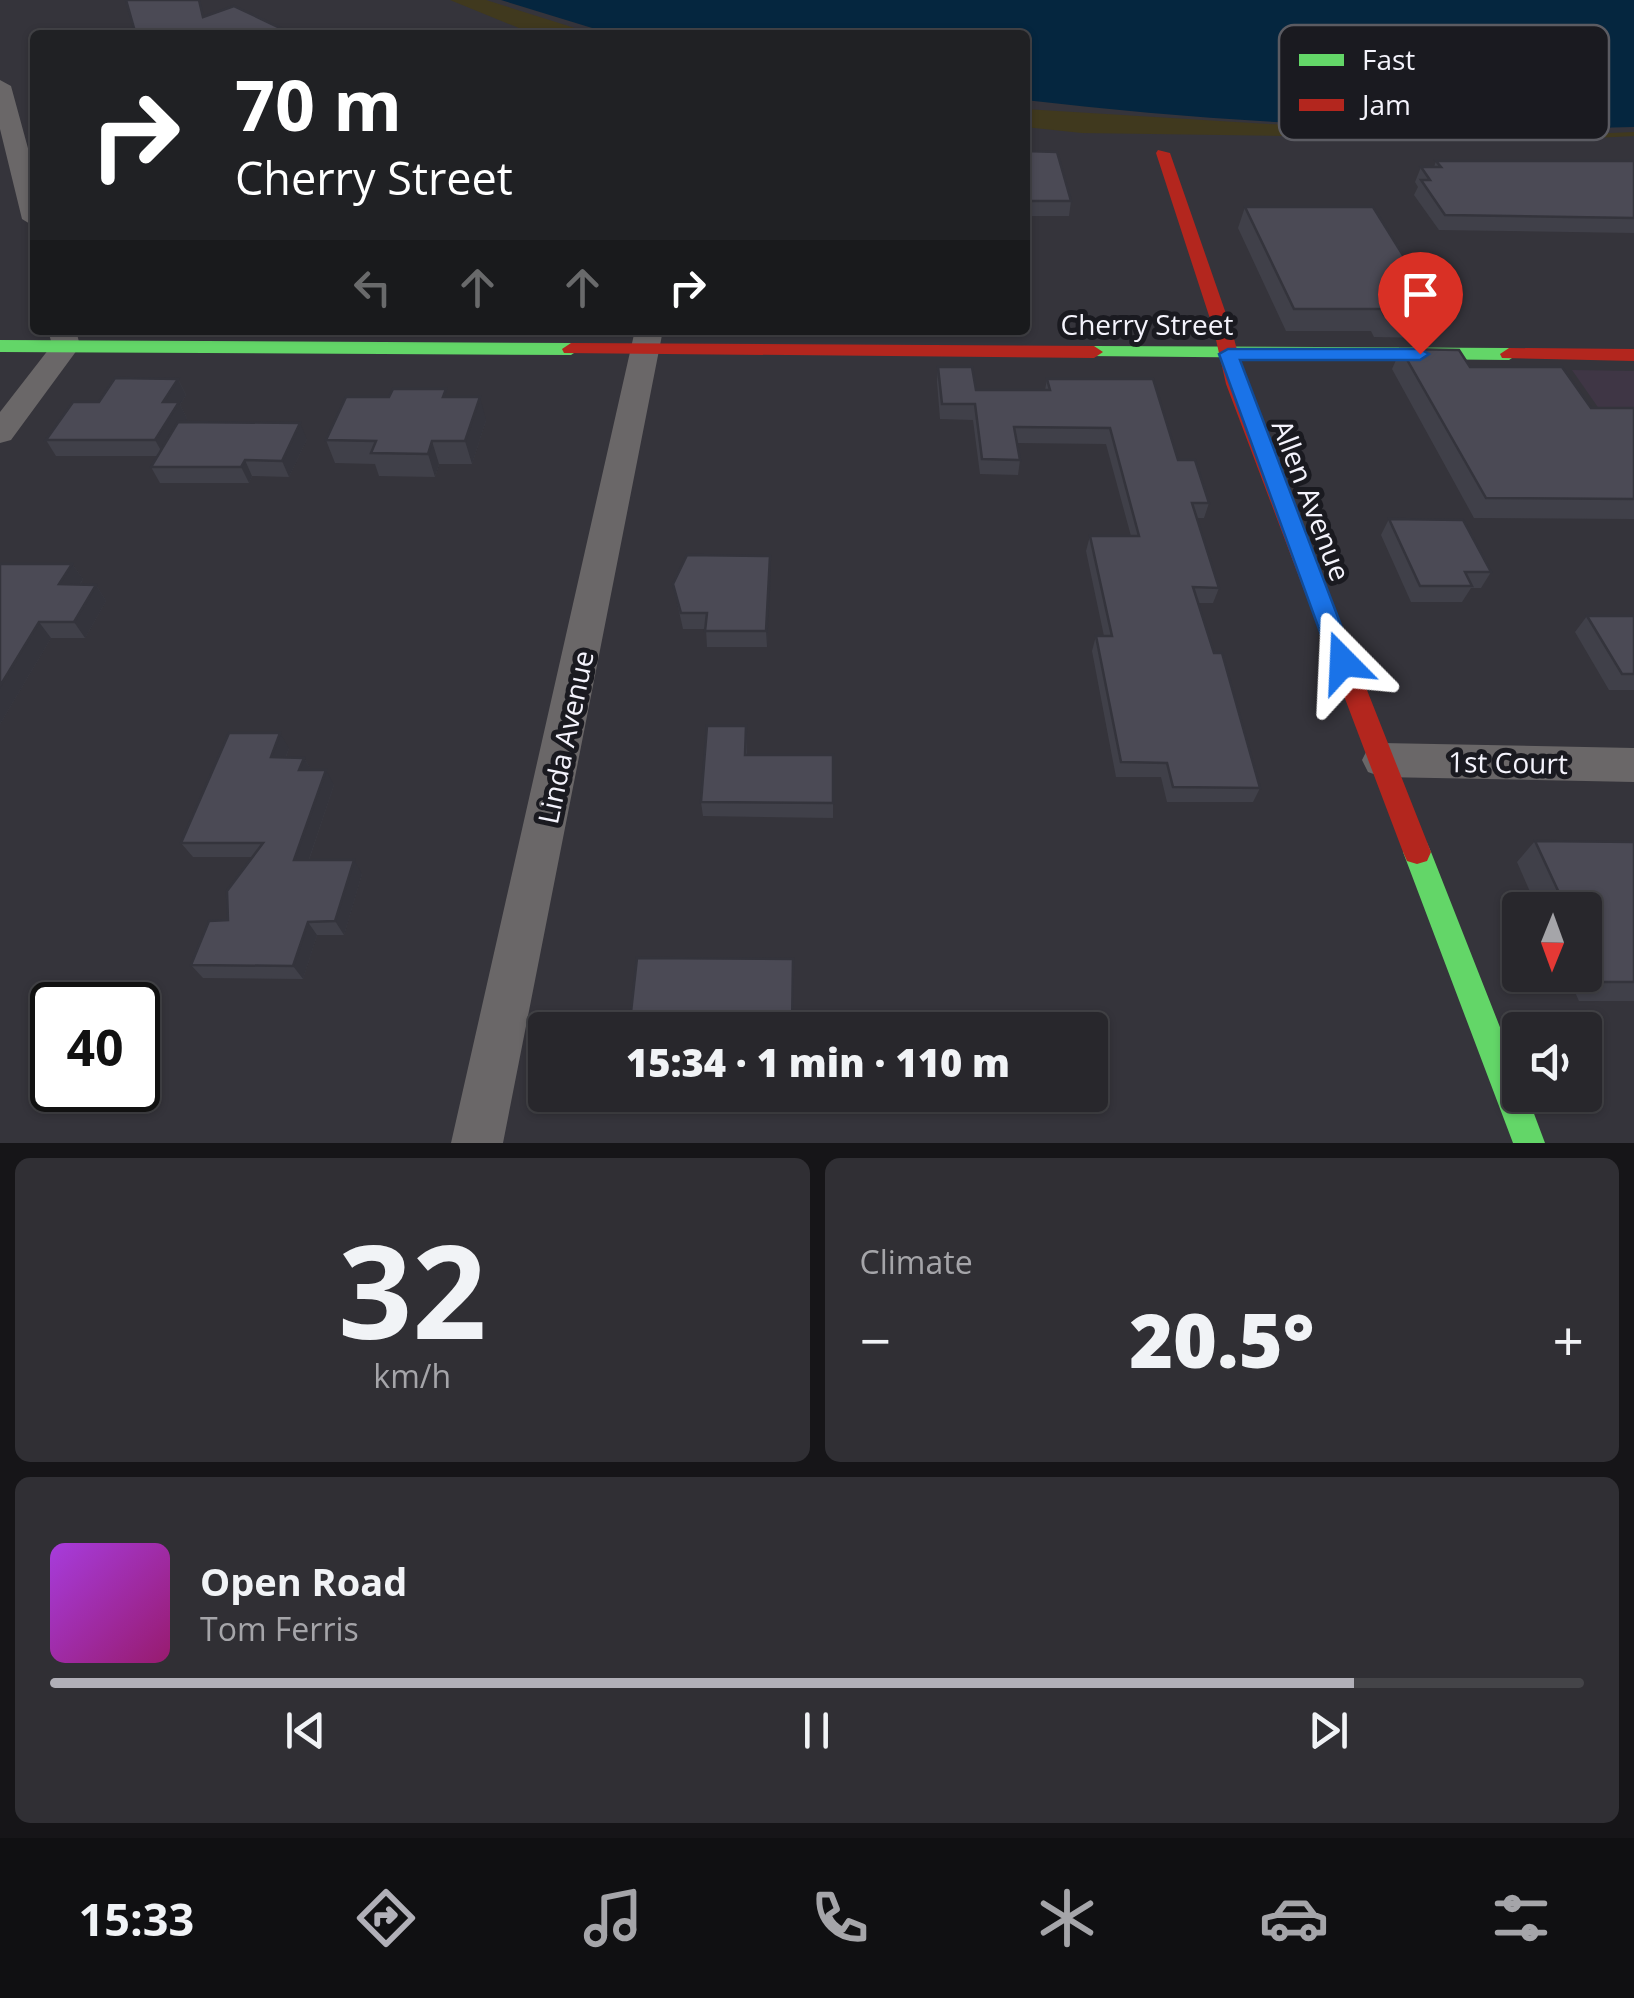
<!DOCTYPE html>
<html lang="en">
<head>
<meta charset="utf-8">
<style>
	body { margin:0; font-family:"Open Sans",sans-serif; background:#302f34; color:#f1f3f6; height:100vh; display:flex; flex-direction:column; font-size:38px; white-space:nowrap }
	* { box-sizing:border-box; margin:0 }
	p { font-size:32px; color:#a5a5a9 }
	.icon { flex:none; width:55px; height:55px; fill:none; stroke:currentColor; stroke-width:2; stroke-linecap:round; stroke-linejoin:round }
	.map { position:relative; height:1143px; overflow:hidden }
	.details { display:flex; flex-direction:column; gap:15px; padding:15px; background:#161518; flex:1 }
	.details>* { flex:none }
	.guide { position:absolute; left:30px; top:30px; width:1000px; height:305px; border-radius:10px; box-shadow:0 2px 8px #0004,0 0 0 2px #444448; background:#202124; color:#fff; overflow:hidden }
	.needle { width:65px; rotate:181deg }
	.tools { position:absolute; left:1502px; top:892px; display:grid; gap:20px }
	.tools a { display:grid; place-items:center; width:100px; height:100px; border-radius:10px; background:#28272c; box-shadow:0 2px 8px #0004,0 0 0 2px #444448; font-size:50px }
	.speed { position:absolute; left:30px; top:982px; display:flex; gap:20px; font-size:50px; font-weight:700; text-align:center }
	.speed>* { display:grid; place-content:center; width:130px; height:130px; border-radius:50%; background:#28272c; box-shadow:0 2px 8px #0004,0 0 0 2px #444448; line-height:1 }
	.speed .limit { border:5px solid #111; border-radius:15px; background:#fff; color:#111 }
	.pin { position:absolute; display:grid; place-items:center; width:85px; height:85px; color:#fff; margin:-102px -42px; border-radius:50% 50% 50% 0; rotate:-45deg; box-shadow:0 0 10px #0007 }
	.pin .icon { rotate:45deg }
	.me { position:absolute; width:110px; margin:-55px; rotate:339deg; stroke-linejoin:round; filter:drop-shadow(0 0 8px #0008) }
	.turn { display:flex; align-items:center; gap:35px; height:210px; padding:0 40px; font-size:45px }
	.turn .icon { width:130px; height:130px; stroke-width:2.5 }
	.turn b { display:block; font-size:70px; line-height:85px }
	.lanes { display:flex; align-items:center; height:95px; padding:0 40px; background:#0003; justify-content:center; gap:50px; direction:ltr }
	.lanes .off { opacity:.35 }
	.big { font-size:75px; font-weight:800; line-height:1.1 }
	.details .card { flex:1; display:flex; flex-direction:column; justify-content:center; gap:15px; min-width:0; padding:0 35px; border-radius:15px; background:#302f34 }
	.details .dial { align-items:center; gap:0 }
	.dial b { font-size:130px; line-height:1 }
	.song { display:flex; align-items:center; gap:30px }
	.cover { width:120px; height:120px; border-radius:15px; background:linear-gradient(135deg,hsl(280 70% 55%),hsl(320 70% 35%)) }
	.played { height:10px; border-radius:5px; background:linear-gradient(90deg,#b1b0b8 85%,#444448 85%) }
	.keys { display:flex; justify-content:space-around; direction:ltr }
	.heat { display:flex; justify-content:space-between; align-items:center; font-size:55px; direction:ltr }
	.details .tiles { flex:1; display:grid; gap:15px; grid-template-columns:1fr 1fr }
	.card:last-child { grid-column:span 2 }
	.trip { position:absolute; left:528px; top:1012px; width:580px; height:100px; border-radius:10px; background:#28272c; box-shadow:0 2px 8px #0004,0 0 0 2px #444448; font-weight:800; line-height:100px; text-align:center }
	.menu { display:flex; height:160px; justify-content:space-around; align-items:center; background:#101012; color:#a5a5a9 }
	.menu .icon { width:70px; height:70px }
	.menu .selected { color:#b1b0b8 }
	.menu b { font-size:45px; color:#f1f3f6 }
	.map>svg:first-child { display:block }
	.commercial { fill:#3f3645 }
	.sand { fill:#40391e }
	.water { fill:#05263f }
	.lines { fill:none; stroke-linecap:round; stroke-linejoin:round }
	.street { fill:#6a6768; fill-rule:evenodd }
	.fast { fill:#63d668; fill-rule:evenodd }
	.jam { fill:#b3261e; fill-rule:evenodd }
	.wall { fill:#404049 }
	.shaded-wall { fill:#34343c }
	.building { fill:#4b4a55; stroke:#34343c; stroke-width:2.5 }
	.route { fill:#1a73e8; stroke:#114b97; stroke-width:2.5 }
	.labels { text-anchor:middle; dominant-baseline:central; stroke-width:10; stroke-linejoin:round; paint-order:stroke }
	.street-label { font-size:28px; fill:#f4f3fc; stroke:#1a1a20 }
	.key { fill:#1a1a20; stroke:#5b5b62; stroke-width:2.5 }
	.key-label { font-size:28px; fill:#f4f3fc }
</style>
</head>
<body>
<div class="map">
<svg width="1634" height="1143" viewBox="0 0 1634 1143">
	<rect width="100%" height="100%" fill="#35343b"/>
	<path class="commercial" d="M 1572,370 L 1634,371 L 1634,459 Z"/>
	<path class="sand" d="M 450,0 L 486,0 L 597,35 L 536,35 Z
		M 1025,109 L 1496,138 L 1634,132 L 1634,136 L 1556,140 L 1082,133 L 1025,127 Z"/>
	<path class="water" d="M 501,0 L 1634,0 L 1634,127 C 1431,133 1227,124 1025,100 L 1025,35 L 615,35 Z"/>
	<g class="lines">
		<path class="street" d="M 0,80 L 11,86 L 35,174 L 35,227 L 22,219 L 0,129 Z
			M 48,330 L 76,330 L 80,346 L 11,440 L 0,443 L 0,412 L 52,345 Z
			M 635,330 L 663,330 L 503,1143 L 451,1143 Z
			M 1382,743 L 1634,748 L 1634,782 L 1382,777 L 1368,772 L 1362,760 L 1368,748 Z"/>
		<path class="fast" d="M 0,340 L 571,343 L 580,349 L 571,355 L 0,352 Z
			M 1094,346 L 1509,348 L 1518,354 L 1509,360 L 1087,356 L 1087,348 Z
			M 1417,840 L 1427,843 L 1431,852 L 1520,1078 L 1520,1095 L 1527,1095 L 1545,1143 L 1513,1143 L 1403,852 L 1407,843 Z"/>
		<path class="jam" d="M 1158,150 L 1170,153 L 1232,331 L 1246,384 L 1431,852 L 1427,861 L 1417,864 L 1407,861 L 1403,852 L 1226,384 L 1214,331 L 1156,153 Z
			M 571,343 L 1094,346 L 1103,352 L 1094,358 L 564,353 L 562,349 Z
			M 1509,348 L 1634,349 L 1634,361 L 1502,358 L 1500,354 Z"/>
	</g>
	<path class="wall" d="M 1025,151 L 1071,201 L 1069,216 L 1025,216 Z
		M 1436,161 L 1634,161 L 1634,233 L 1439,230 L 1414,195 L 1418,187 L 1415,182 L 1421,167 L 1434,167 Z
		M 1245,207 L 1440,315 L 1430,338 L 1374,337 L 1371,331 L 1286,331 L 1238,228 Z
		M 1401,349 L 1470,367 L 1591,408 L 1634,408 L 1634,519 L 1474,518 L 1392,369 Z
		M 938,367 L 976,390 L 1045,390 L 1047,379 L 1178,460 L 1209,503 L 1204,518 L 1197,518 L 1219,588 L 1213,603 L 1198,603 L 1260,788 L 1253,802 L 1167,802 L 1161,777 L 1116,777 L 1092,651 L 1096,636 L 1104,636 L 1086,551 L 1090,536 L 1131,536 L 1106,444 L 1017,443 L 1020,460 L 1018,475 L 980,474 L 973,420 L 940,419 L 937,382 Z
		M 178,379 L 186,395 L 180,405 L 187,418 L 184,422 L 307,439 L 289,477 L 252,476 L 249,483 L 160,483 L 151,467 L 158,456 L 56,456 L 46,440 L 99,402 Z
		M 449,397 L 486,420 L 472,464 L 439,464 L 435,477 L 379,476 L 375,464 L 335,463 L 326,440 Z
		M 1389,519 L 1491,572 L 1481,588 L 1471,588 L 1462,602 L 1411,602 L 1381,535 Z
		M 770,556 L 767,647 L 707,647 L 706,629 L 683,629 L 673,584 Z
		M 0,564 L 72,564 L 83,579 L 80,585 L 96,585 L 106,601 L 85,638 L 51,638 L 0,724 Z
		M 1587,616 L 1634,616 L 1634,690 L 1609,690 L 1575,632 Z
		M 746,726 L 747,755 L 833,755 L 833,818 L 703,816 L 701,802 Z
		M 289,748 L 286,757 L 304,758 L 311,770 L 334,785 L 309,860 L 362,874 L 344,935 L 317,935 L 303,979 L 203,978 L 191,965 L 228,920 L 252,857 L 193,857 L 181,843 Z
		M 1535,841 L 1634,842 L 1634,1001 L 1579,1001 L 1567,975 L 1585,975 L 1585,910 L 1538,910 L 1517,862 Z
		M 655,1095 L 792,1095 L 792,1110 L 659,1109 Z"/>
	<path class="shaded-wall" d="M 178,379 L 186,395 L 180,405 L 187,418 L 164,456 L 155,440 L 163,402 Z
		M 480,397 L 486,420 L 472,464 L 465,441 Z
		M 300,423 L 307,439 L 289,477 L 282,461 Z
		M 432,441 L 439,464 L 435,477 L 428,454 Z
		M 245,460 L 252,476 L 249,483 L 241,467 Z
		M 770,556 L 771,572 L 767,647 L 766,631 Z
		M 72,564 L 83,579 L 70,600 L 59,584 Z
		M 96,585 L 106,601 L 85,638 L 74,622 Z
		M 39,622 L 51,638 L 0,724 L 0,686 Z
		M 280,733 L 289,748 L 280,772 L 271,757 Z
		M 304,758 L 313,773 L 299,770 Z
		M 326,770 L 334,785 L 304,874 L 294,860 Z
		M 354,860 L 362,874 L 344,935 L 335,921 Z
		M 308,922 L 317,935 L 303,979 L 293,966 Z"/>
	<path class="building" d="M 126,0 L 199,0 L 203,17 L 234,6 L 295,35 L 136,35 Z
		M 1025,151 L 1057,152 L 1071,201 L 1025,201 Z
		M 1436,161 L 1634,161 L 1634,218 L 1445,215 L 1421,180 L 1430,180 L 1421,167 L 1441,167 Z
		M 1245,207 L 1373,207 L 1440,315 L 1384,315 L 1381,309 L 1294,309 Z
		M 1401,349 L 1459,350 L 1470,367 L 1562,367 L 1591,408 L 1634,408 L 1634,499 L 1486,498 Z
		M 938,367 L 972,367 L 976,390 L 1050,390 L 1047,379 L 1153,379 L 1178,460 L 1195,460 L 1209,503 L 1192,503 L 1219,588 L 1193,587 L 1214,653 L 1222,653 L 1260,788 L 1173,787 L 1167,763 L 1121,762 L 1096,636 L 1112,636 L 1090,536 L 1139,536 L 1110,428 L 1014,427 L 1020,460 L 982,459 L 975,404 L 942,404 Z
		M 115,378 L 178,379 L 163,402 L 179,402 L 155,440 L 46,440 L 73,402 L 99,402 Z
		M 393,389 L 446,389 L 443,397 L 480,397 L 465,441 L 432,441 L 428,454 L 371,453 L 376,441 L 326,440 L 346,397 L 389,397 Z
		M 178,422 L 300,423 L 282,461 L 245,460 L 241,467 L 151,467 Z
		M 1389,519 L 1463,520 L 1491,572 L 1465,572 L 1472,586 L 1420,586 Z
		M 687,555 L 770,556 L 766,631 L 705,631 L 707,613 L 681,613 L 673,584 Z
		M 0,564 L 72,564 L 59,584 L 96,585 L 74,622 L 39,622 L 0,686 Z
		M 1587,616 L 1634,616 L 1634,674 L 1622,674 Z
		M 707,726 L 746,726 L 745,755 L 833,755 L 833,803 L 701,802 Z
		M 229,733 L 280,733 L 271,757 L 304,758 L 299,770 L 326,770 L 294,860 L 354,860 L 335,921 L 308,922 L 293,966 L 191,965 L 209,921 L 228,920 L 227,891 L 263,843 L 181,843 Z
		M 1535,841 L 1634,842 L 1634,982 L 1601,982 L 1585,948 L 1585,910 L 1567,910 Z
		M 637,958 L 793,959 L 792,1030 L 629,1030 Z"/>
	<path class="route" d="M 1228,349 L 1420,349 L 1429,354 L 1420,360 L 1240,360 L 1355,662 L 1351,669 L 1334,669 L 1331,662 L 1219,354 Z"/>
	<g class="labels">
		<g class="street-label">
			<text x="1147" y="324">Cherry Street</text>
			<text transform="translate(1312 500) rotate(69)">Allen Avenue</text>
			<text transform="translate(565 737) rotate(-78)">Linda Avenue</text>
			<text transform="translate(1508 762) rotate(1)">1st Court</text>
		</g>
	</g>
	<rect x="1279" y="25" width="330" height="115" rx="15" class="key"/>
	<rect x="1299" y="54" width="45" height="12" fill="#63d668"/>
	<rect x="1299" y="99" width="45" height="12" fill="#b3261e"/>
	<g class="key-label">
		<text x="1362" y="70">Fast</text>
		<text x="1362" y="115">Jam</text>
	</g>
</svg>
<div class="tools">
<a><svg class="needle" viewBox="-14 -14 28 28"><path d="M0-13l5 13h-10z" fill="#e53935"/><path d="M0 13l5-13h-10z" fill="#a5a5a9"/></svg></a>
<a><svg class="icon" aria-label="sound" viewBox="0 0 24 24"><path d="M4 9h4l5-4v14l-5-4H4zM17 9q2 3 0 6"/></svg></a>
</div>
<div class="speed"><div class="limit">40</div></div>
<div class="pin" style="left:1420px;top:354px;background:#d93025"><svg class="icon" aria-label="arrive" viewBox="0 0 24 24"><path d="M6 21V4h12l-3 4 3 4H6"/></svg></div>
<svg class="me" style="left:1343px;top:662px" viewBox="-20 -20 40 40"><path d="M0-17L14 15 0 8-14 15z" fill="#1a73e8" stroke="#fff" stroke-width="4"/></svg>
<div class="trip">15:34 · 1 min · 110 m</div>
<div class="guide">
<div class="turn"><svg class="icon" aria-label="right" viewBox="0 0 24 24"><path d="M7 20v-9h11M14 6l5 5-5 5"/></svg><div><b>70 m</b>Cherry Street</div></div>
<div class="lanes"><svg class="icon off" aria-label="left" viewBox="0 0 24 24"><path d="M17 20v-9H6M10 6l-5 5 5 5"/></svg><svg class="icon off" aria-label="ahead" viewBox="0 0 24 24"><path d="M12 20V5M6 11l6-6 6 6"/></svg><svg class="icon off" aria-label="ahead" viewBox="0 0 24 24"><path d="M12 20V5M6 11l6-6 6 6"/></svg><svg class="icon" aria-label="right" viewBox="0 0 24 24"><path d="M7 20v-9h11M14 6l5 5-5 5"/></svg></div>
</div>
</div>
<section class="details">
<div class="tiles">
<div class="card dial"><b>32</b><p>km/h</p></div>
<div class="card"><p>Climate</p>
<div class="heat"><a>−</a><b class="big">20.5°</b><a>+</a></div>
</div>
<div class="card">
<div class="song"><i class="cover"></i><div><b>Open Road</b><p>Tom Ferris</p></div></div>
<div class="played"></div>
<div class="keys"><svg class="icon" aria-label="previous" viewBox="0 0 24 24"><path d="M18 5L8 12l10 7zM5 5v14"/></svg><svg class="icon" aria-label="pause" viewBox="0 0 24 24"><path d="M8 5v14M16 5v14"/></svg><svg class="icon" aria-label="next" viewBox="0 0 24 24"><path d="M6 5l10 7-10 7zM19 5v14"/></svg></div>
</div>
</div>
</section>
<nav class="menu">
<b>15:33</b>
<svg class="icon selected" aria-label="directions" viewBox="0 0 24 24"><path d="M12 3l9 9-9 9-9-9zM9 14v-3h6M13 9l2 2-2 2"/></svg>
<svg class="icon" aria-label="music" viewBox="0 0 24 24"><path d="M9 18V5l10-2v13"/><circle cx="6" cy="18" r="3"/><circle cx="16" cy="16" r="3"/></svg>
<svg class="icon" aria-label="phone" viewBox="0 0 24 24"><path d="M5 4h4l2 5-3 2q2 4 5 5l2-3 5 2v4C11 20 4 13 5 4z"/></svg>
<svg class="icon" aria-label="climate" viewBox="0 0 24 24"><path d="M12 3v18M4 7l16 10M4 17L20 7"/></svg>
<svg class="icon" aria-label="car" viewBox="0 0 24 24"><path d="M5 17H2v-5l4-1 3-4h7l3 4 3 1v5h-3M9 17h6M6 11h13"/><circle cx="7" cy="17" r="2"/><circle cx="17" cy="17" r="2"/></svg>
<svg class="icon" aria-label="filters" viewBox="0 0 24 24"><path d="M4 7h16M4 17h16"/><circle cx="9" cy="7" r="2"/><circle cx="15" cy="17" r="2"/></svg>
</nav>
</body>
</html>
